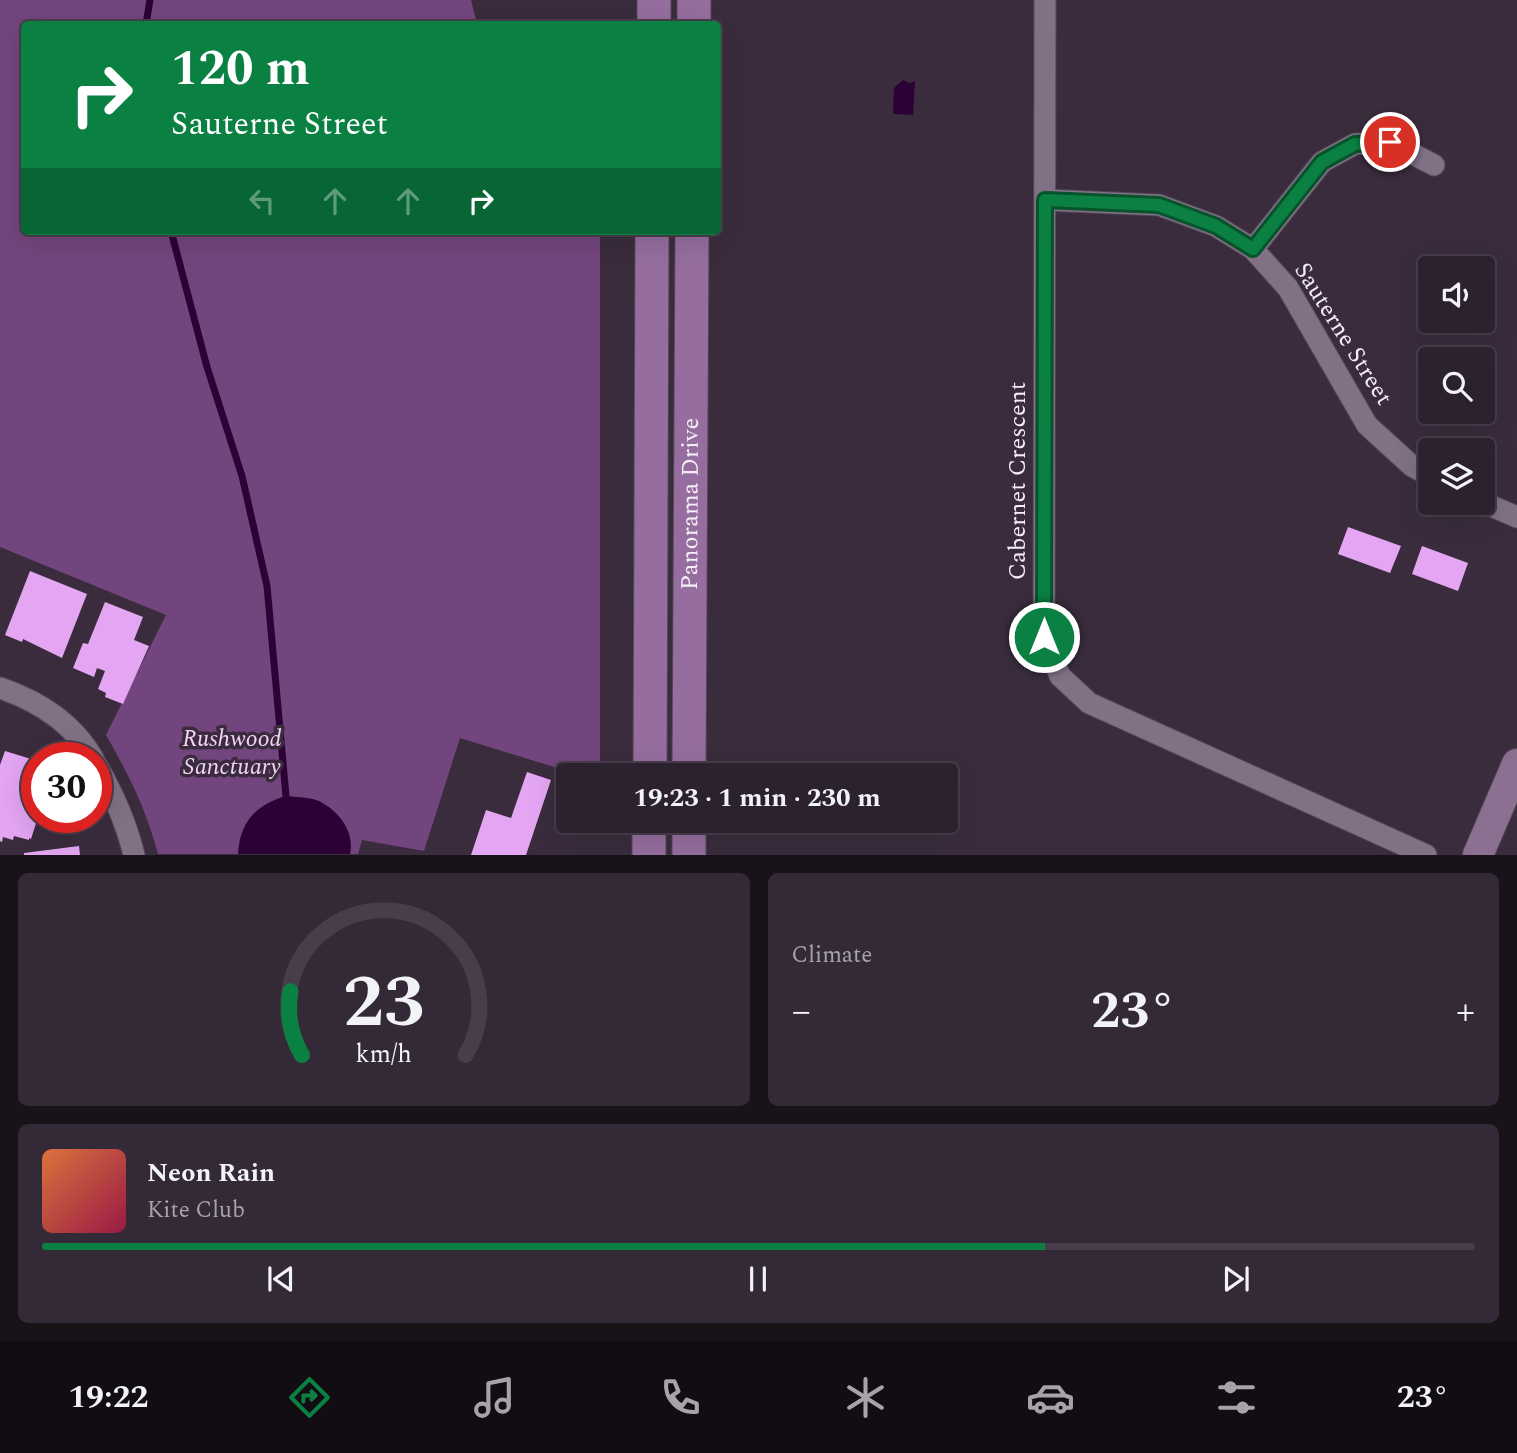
<!DOCTYPE html>
<html lang="en">
<head>
<meta charset="utf-8">
<style>
	body { margin:0; font-family:Spectral,serif; background:#342936; color:#f1f3f6; height:100vh; display:flex; flex-direction:column; font-size:26px; white-space:nowrap }
	* { box-sizing:border-box; margin:0 }
	p { font-size:23px; color:#a6a3aa }
	.icon { flex:none; width:38px; height:38px; fill:none; stroke:currentColor; stroke-width:2; stroke-linecap:round; stroke-linejoin:round }
	.map { position:relative; height:855px; overflow:hidden }
	.side { display:flex; flex-direction:column; gap:18px; padding:18px; background:#181219; flex:1 }
	.side>* { flex:none }
	.hud { position:absolute; left:21px; top:21px; width:700px; height:214px; border-radius:7px; box-shadow:0 7px 28px #0002,0 0 0 2px #483e4a; background:#0b8043; color:#fff; overflow:hidden }
	.buttons { position:absolute; left:1418px; top:256px; display:grid; gap:14px }
	.buttons a { display:grid; place-items:center; width:77px; height:77px; border-radius:7px; background:#2c212e; box-shadow:0 7px 28px #0002,0 0 0 2px #483e4a; font-size:35px }
	.speed { position:absolute; left:21px; top:742px; display:flex; gap:14px; font-size:35px; font-weight:700; text-align:center }
	.speed>* { display:grid; place-content:center; width:91px; height:91px; border-radius:50%; background:#2c212e; box-shadow:0 7px 28px #0002,0 0 0 2px #483e4a; line-height:1 }
	.speed .limit { border:10px solid #d22; background:#fff; color:#111 }
	.pin { position:absolute; display:grid; place-items:center; width:60px; height:60px; color:#fff; margin:-30px; border:4px solid #fff; border-radius:50%; box-shadow:0 2px 7px #0007 }
	.me { position:absolute; width:77px; margin:-38px; rotate:0deg; stroke-linejoin:round; filter:drop-shadow(0 0 5px #0008) }
	.turn { display:flex; align-items:center; gap:24px; height:147px; padding:0 35px; font-size:32px }
	.turn .icon { width:91px; height:91px; stroke-width:2.5 }
	.turn b { display:block; font-size:49px; line-height:60px }
	.lanes { display:flex; align-items:center; height:66px; padding:0 35px; background:#0003; justify-content:center; gap:35px; direction:ltr }
	.lanes .off { opacity:.35 }
	.big { font-size:52px; font-weight:700; line-height:1.1 }
	.side .widget { flex:1; display:flex; flex-direction:column; justify-content:center; gap:10px; min-width:0; padding:0 24px; border-radius:10px; background:#342936 }
	.side .dial { align-items:center; gap:0 }
	.dial svg { height:182px; overflow:visible; fill:none; stroke:#483e4a; stroke-width:7; stroke-linecap:round; text-anchor:middle }
	.dial text { fill:#f1f3f6; stroke:none }
	.song { display:flex; align-items:center; gap:21px }
	.cover { width:84px; height:84px; border-radius:10px; background:linear-gradient(135deg,hsl(20 70% 55%),hsl(340 70% 35%)) }
	.played { height:7px; border-radius:4px; background:linear-gradient(90deg,#0b8043 70%,#483e4a 70%) }
	.keys { display:flex; justify-content:space-around; direction:ltr }
	.heat { display:flex; justify-content:space-between; align-items:center; font-size:38px; direction:ltr }
	.side .tiles { flex:1; display:grid; gap:18px; grid-template-columns:1fr 1fr }
	.widget:last-child { grid-column:span 2 }
	.trip { position:absolute; left:556px; top:763px; width:402px; height:70px; border-radius:7px; background:#2c212e; box-shadow:0 7px 28px #0002,0 0 0 2px #483e4a; font-weight:700; line-height:70px; text-align:center }
	.dock { display:flex; height:112px; justify-content:space-around; align-items:center; background:#120d12; color:#a6a3aa }
	.dock .icon { width:49px; height:49px }
	.dock .on { color:#0b8043 }
	.dock b { font-size:32px; color:#f1f3f6 }
	.map>svg:first-child { display:block }
	.green { fill:#73457e }
	.water { fill:#2c0135 }
	.lines { fill:none; stroke-linecap:round; stroke-linejoin:round }
	.stream { stroke:#2c0135; stroke-width:7 }
	.building { fill:#e4a5f3 }
	.street-casing { stroke:#544857; stroke-width:23 }
	.secondary-casing { stroke:#544857; stroke-width:32 }
	.primary-casing { stroke:#544857; stroke-width:35 }
	.street { stroke:#817185; stroke-width:21 }
	.secondary { stroke:#8b7092; stroke-width:30 }
	.primary { stroke:#956e9f; stroke-width:33 }
	.route-casing { stroke:#07532c; stroke-width:18 }
	.route { stroke:#0b8043; stroke-width:12 }
	.labels { text-anchor:middle; dominant-baseline:central; stroke-width:7; stroke-linejoin:round; paint-order:stroke }
	.street-label { font-size:24px; fill:#f5ecf8; stroke:#3a2c3d }
	.park-label { font-size:24px; font-style:italic; fill:#f2d2f9; stroke:#3a2c3d }
</style>
</head>
<body>
<div class="map">
<svg width="1517" height="855" viewBox="0 0 1517 855">
	<rect width="100%" height="100%" fill="#3a2c3d"/>
	<path class="green" d="M 0,0 L 471,0 L 477,24 L 24,24 L 24,231 L 600,231 L 600,775 L 580,775 L 460,738 L 424,851 L 362,840 L 358,854 L 158,854 C 146,809 129,775 106,735 L 166,615 L 0,547 Z"/>
	<path class="water" d="M 903,80 L 910,83 L 915,81 L 913,115 L 893,114 L 894,88 Z
		M 286,796 C 296,797 310,797 319,801 C 339,811 355,832 350,854 L 238,854 C 240,821 256,805 286,796 Z"/>
	<g class="lines">
		<path class="stream" d="M 146,24 L 150,0
			M 171,231 L 207,367 L 242,476 L 267,586 L 286,796 L 285,804"/>
	</g>
	<path class="building" d="M 1348,527 L 1401,546 L 1390,573 L 1338,554 Z
		M 1422,546 L 1468,563 L 1458,591 L 1412,574 Z
		M 30,571 L 87,594 L 62,658 L 23,639 L 22,642 L 5,635 Z
		M 105,602 L 143,617 L 134,640 L 149,646 L 123,704 L 105,697 L 106,693 L 98,689 L 105,671 L 97,668 L 94,677 L 73,668 L 83,643 L 88,644 Z
		M 5,751 L 31,759 L 29,766 L 37,768 L 37,817 L 50,817 L 48,823 L 37,820 L 31,839 L 29,838 L 29,840 L 14,836 L 13,840 L 3,837 L 2,842 L 0,841 L 0,765 Z
		M 527,772 L 551,780 L 526,855 L 471,855 L 486,810 L 511,818 Z
		M 79,846 L 80,855 L 24,855 L 24,853 Z"/>
	<g class="lines">
		<defs>
			<path id="street" d="M 1045,0 L 1044,637 L 1060,676 L 1089,703 L 1426,855
				M 1045,200 L 1159,205 L 1216,226 L 1253,249 L 1288,288 L 1367,425 L 1412,466 L 1430,476
				M 1253,249 L 1322,162 L 1355,144 L 1390,142 L 1434,165
				M 1482,502 L 1517,517
				M 0,688 C 38,701 72,722 93,758
				M 96,764 C 113,793 126,822 134,855"/>
			<path id="secondary" d="M 1478,855 L 1517,764"/>
			<g id="primary">
				<path d="M 654,24 L 654,0"/>
				<path d="M 694,24 L 694,0"/>
				<path d="M 650,775 L 652,231"/>
				<path id="s1" d="M 689,775 L 692,231"/>
				<path d="M 649,855 L 649,821"/>
				<path d="M 689,855 L 689,821"/>
			</g>
		</defs>
		<use href="#street" class="street-casing"/>
		<use href="#secondary" class="secondary-casing"/>
		<use href="#primary" class="primary-casing"/>
		<use href="#street" class="street"/>
		<use href="#secondary" class="secondary"/>
		<use href="#primary" class="primary"/>
	</g>
	<g class="lines">
		<defs>
			<path id="route" d="M 1044,637 L 1045,200 L 1159,205 L 1216,226 L 1253,249 L 1322,162 L 1355,144 L 1390,142"/>
		</defs>
		<use href="#route" class="route-casing"/>
		<use href="#route" class="route"/>
	</g>
	<g class="labels">
		<g class="street-label">
			<text transform="translate(1343 334) rotate(58)">Sauterne Street</text>
			<text transform="translate(1018 481) rotate(-90)">Cabernet Crescent</text>
			<text stroke="none"><textPath href="#s1" startOffset="271">Panorama Drive</textPath></text>
		</g>
		<g class="park-label">
			<text x="232" y="739">Rushwood<tspan x="232" dy="28">Sanctuary</tspan></text>
		</g>
	</g>
</svg>
<div class="buttons">
<a><svg class="icon" aria-label="sound" viewBox="0 0 24 24"><path d="M4 9h4l5-4v14l-5-4H4zM17 9q2 3 0 6"/></svg></a>
<a><svg class="icon" aria-label="search" viewBox="0 0 24 24"><circle cx="10" cy="10" r="6"/><path d="M15 15l6 6"/></svg></a>
<a><svg class="icon" aria-label="layers" viewBox="0 0 24 24"><path d="M12 4l9 5-9 5-9-5zM3 14l9 5 9-5"/></svg></a>
</div>
<div class="speed"><div class="limit">30</div></div>
<div class="pin" style="left:1390px;top:142px;background:#d93025"><svg class="icon" aria-label="arrive" viewBox="0 0 24 24"><path d="M6 21V4h12l-3 4 3 4H6"/></svg></div>
<svg class="me" style="left:1044px;top:637px" viewBox="-20 -20 40 40"><circle r="17" fill="#0b8043" stroke="#fff" stroke-width="3"/><path d="M0-11L8 9 0 5-8 9z" fill="#fff"/></svg>
<div class="trip">19:23 · 1 min · 230 m</div>
<div class="hud">
<div class="turn"><svg class="icon" aria-label="right" viewBox="0 0 24 24"><path d="M7 20v-9h11M14 6l5 5-5 5"/></svg><div><b>120 m</b>Sauterne Street</div></div>
<div class="lanes"><svg class="icon off" aria-label="left" viewBox="0 0 24 24"><path d="M17 20v-9H6M10 6l-5 5 5 5"/></svg><svg class="icon off" aria-label="ahead" viewBox="0 0 24 24"><path d="M12 20V5M6 11l6-6 6 6"/></svg><svg class="icon off" aria-label="ahead" viewBox="0 0 24 24"><path d="M12 20V5M6 11l6-6 6 6"/></svg><svg class="icon" aria-label="right" viewBox="0 0 24 24"><path d="M7 20v-9h11M14 6l5 5-5 5"/></svg></div>
</div>
</div>
<section class="side">
<div class="tiles">
<div class="widget dial"><svg viewBox="0 0 100 80">
<path d="M14 69A42 42 0 1 1 86 69"/>
<path d="M14 69A42 42 0 0 1 9 41" stroke="#0b8043"/>
<text x="50" y="56" font-size="32" font-weight="700">23</text>
<text x="50" y="72" font-size="11">km/h</text>
</svg></div>
<div class="widget"><p>Climate</p>
<div class="heat"><a>−</a><b class="big">23°</b><a>+</a></div>
</div>
<div class="widget">
<div class="song"><i class="cover"></i><div><b>Neon Rain</b><p>Kite Club</p></div></div>
<div class="played"></div>
<div class="keys"><svg class="icon" aria-label="previous" viewBox="0 0 24 24"><path d="M18 5L8 12l10 7zM5 5v14"/></svg><svg class="icon" aria-label="pause" viewBox="0 0 24 24"><path d="M8 5v14M16 5v14"/></svg><svg class="icon" aria-label="next" viewBox="0 0 24 24"><path d="M6 5l10 7-10 7zM19 5v14"/></svg></div>
</div>
</div>
</section>
<nav class="dock">
<b>19:22</b>
<svg class="icon on" aria-label="directions" viewBox="0 0 24 24"><path d="M12 3l9 9-9 9-9-9zM9 14v-3h6M13 9l2 2-2 2"/></svg>
<svg class="icon" aria-label="music" viewBox="0 0 24 24"><path d="M9 18V5l10-2v13"/><circle cx="6" cy="18" r="3"/><circle cx="16" cy="16" r="3"/></svg>
<svg class="icon" aria-label="phone" viewBox="0 0 24 24"><path d="M5 4h4l2 5-3 2q2 4 5 5l2-3 5 2v4C11 20 4 13 5 4z"/></svg>
<svg class="icon" aria-label="climate" viewBox="0 0 24 24"><path d="M12 3v18M4 7l16 10M4 17L20 7"/></svg>
<svg class="icon" aria-label="car" viewBox="0 0 24 24"><path d="M5 17H2v-5l4-1 3-4h7l3 4 3 1v5h-3M9 17h6M6 11h13"/><circle cx="7" cy="17" r="2"/><circle cx="17" cy="17" r="2"/></svg>
<svg class="icon" aria-label="filters" viewBox="0 0 24 24"><path d="M4 7h16M4 17h16"/><circle cx="9" cy="7" r="2"/><circle cx="15" cy="17" r="2"/></svg>
<b>23°</b>
</nav>
</body>
</html>
